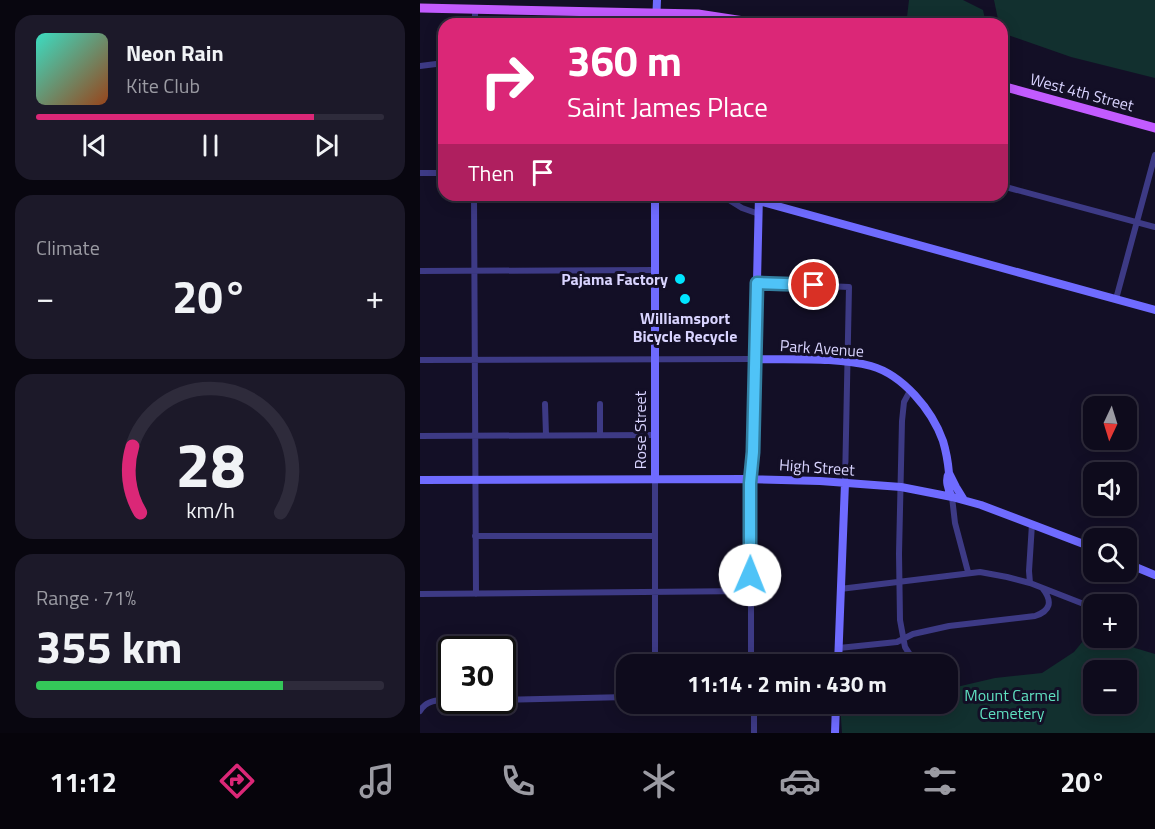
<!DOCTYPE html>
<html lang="en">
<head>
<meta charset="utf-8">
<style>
	body { margin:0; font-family:"Titillium Web",sans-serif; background:#1c1929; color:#f1f3f6; height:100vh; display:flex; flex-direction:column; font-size:22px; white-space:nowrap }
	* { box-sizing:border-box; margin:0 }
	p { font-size:20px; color:#9b9ba3 }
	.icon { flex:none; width:33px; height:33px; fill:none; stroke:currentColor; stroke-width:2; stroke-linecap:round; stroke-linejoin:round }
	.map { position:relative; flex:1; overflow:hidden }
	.details { display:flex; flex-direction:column; gap:15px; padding:15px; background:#08060f; width:420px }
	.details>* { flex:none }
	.guide { position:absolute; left:18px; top:18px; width:570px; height:183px; border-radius:18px; box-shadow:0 3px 15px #0003,0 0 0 2px #2e2b3b; background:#db2777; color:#fff; overflow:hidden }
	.needle { width:39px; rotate:184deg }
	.buttons { position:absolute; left:663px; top:396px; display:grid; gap:12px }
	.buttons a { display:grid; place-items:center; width:54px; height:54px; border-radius:12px; background:#0e0b1c; box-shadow:0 3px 15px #0003,0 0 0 2px #2e2b3b; font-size:30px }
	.speed { position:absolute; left:18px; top:636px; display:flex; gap:12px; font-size:30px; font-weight:700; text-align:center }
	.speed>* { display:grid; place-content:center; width:78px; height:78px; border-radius:50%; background:#0e0b1c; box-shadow:0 3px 15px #0003,0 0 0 2px #2e2b3b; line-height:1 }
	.speed .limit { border:3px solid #111; border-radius:9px; background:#fff; color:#111 }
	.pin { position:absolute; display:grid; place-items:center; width:51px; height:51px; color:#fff; margin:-26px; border:3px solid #fff; border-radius:50%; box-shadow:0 2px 6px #0007 }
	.me { position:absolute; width:66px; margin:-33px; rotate:1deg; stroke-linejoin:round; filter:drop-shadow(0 0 4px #0008) }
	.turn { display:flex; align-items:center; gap:21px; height:126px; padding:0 30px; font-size:27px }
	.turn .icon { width:78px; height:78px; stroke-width:2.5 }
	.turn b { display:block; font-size:42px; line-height:51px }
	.then { display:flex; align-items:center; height:57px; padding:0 30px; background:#0003; gap:12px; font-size:22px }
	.big { font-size:45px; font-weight:700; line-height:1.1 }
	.details .card { flex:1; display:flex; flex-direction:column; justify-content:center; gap:9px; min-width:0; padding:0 21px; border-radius:18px; background:#1c1929 }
	.details .dial { align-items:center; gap:0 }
	.dial svg { height:156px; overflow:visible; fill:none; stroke:#2e2b3b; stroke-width:7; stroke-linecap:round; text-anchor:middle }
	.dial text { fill:#f1f3f6; stroke:none }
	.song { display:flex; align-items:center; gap:18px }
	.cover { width:72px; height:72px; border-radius:9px; background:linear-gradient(135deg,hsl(170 70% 55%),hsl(20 70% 35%)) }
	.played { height:6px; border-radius:3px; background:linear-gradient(90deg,#db2777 80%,#2e2b3b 80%) }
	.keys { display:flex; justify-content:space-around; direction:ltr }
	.heat { display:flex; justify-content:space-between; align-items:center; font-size:33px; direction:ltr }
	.charge { height:9px; border-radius:4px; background:linear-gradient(90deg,#34c759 71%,#2e2b3b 0) }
	.trip { position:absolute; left:196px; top:654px; width:342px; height:60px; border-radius:18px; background:#0e0b1c; box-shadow:0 3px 15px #0003,0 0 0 2px #2e2b3b; font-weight:700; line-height:60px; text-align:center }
	.menu { display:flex; height:96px; justify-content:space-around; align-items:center; background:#06040b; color:#9b9ba3 }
	.menu .icon { width:42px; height:42px }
	.menu .active { color:#db2777 }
	.menu b { font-size:27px; color:#f1f3f6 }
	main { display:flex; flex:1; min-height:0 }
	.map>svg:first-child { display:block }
	.green { fill:#12302f; fill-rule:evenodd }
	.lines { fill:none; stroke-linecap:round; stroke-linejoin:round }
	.street { stroke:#3d3a85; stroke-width:6 }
	.secondary { stroke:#6f6bff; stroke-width:8 }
	.primary { stroke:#c25bff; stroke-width:9 }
	.route-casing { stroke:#337fa1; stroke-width:15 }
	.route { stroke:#4fc3f7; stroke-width:10 }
	.poi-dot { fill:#00e5ff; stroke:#130f26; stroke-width:2 }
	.labels { text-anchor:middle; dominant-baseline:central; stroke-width:6; stroke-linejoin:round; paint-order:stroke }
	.street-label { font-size:16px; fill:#d9d4ff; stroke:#130f26 }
	.poi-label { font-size:16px; font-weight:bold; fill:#d9d4ff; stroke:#130f26; text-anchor:end }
	.park-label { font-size:16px; fill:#5fe0c0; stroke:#130f26 }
</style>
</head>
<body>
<main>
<section class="details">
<div class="card">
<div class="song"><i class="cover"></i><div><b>Neon Rain</b><p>Kite Club</p></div></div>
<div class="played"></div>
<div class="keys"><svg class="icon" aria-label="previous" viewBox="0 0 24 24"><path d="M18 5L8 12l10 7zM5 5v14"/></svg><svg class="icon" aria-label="pause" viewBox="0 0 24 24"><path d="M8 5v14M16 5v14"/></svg><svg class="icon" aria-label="next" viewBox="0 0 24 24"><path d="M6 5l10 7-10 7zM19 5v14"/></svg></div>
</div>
<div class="card"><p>Climate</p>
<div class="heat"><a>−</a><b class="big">20°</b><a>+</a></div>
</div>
<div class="card dial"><svg viewBox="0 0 100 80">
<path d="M14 69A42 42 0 1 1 86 69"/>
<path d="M14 69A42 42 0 0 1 10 35" stroke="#db2777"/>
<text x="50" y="56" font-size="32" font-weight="700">28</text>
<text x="50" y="72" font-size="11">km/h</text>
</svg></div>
<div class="card"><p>Range · 71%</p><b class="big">355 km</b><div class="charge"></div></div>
</section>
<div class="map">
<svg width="735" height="733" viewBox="0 0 735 733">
	<rect width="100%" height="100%" fill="#130f26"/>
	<path class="green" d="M 489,0 L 543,0 L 563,10 L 566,24 L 520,24 L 487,17 Z
		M 574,0 L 735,0 L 735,78 L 651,57 L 582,33 L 582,24 L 579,24 Z
		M 673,629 L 674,638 L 695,638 L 715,648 L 735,654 L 735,733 L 422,733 L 420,704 L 528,704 L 528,689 L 575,678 L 622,673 L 654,652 ZM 674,670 L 706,670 L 706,704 L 674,704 Z"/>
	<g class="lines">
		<path class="street" d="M 55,24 L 55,9
			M 0,66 L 24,63
			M 0,173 L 24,173
			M 582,186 L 735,227
			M 54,195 L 56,594
			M 301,195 L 322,208 L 339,214
			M 0,271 L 235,270
			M 337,283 L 429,287 L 425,483
			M 696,299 L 735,155
			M 0,360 L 335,359
			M 490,391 L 484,402 L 482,421 L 479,554 L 480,620 L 485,647 L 496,664
			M 125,404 L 126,435
			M 180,404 L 180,435
			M 0,436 L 235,435
			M 235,479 L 235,664
			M 331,479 L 331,664
			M 532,497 L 535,523 L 548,572
			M 55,536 L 235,536
			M 610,583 L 609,571 L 612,524
			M 420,589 L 560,572 L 587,577 L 610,583 L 674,608
			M 0,594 L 330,591
			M 419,648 L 477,642 L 493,634 L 529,626 L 615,616 C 630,611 633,602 623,589
			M 528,681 L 532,686
			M 82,700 L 207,697
			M 0,711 C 7,699 19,700 32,700
			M 334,733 L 334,704"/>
		<path class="secondary" d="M 236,24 L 237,0
			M 339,201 L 735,310
			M 335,359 C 370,360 418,357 451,366 C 483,375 512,410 523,441 C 526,451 528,462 529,473 C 525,479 528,490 532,497
			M 529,473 L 536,487 L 544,500
			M 235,479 L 235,195
			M 331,479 L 333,452 L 339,195
			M 0,480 L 325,479 L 400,481 L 481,487 L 532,497 L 561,505 L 674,548
			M 706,563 L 735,575
			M 418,664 L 425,483
			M 415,733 L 416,704"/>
		<path class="primary" d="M 0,8 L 278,14 L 344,24
			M 582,86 L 735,128"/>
	</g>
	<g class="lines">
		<defs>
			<path id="route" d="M 330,575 L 330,483 L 333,452 L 337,283 L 394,285"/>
		</defs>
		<use href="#route" class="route-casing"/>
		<use href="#route" class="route"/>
	</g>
	<g class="poi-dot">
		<circle cx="260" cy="279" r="6"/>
		<circle cx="265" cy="299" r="6"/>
	</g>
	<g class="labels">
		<g class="street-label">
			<text transform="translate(662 92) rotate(15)">West 4th Street</text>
			<text transform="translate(402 348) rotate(4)">Park Avenue</text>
			<text transform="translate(220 430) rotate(-90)">Rose Street</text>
			<text transform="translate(397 467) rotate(4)">High Street</text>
		</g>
		<g class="poi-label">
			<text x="248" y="279">Pajama Factory</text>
			<text x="265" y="318" text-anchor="middle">Williamsport<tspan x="265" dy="18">Bicycle Recycle</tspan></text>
		</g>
		<g class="park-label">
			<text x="592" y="695">Mount Carmel<tspan x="592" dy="18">Cemetery</tspan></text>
		</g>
	</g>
</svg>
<div class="buttons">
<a><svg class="needle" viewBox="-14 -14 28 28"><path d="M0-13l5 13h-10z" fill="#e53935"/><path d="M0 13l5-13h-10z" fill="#9b9ba3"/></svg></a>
<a><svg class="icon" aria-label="sound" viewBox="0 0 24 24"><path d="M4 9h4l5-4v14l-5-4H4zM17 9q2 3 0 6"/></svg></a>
<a><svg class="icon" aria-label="search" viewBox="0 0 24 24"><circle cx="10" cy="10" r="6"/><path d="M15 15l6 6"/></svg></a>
<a>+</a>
<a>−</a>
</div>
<div class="speed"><div class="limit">30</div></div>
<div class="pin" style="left:394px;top:285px;background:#d93025"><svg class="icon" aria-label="arrive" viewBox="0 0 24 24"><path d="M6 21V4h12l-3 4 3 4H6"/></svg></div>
<svg class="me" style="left:330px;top:575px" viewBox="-20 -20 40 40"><circle r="19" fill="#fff"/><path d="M0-13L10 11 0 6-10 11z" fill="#4fc3f7"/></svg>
<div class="trip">11:14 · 2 min · 430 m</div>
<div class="guide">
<div class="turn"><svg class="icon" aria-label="right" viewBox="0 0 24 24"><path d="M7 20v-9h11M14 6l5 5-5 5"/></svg><div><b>360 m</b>Saint James Place</div></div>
<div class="then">Then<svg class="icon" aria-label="arrive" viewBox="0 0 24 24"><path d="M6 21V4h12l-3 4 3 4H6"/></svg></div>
</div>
</div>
</main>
<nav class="menu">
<b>11:12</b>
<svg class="icon active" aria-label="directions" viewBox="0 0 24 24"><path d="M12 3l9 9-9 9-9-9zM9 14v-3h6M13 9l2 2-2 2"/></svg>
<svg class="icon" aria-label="music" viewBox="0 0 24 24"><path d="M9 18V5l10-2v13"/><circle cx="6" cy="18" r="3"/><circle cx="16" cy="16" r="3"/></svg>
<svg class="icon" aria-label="phone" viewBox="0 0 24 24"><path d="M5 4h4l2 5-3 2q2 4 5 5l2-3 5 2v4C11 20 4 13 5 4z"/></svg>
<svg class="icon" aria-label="climate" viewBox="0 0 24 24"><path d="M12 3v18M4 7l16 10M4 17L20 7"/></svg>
<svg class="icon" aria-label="car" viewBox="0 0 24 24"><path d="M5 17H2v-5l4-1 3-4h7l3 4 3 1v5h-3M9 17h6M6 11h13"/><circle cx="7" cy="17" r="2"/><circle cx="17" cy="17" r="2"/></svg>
<svg class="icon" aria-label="filters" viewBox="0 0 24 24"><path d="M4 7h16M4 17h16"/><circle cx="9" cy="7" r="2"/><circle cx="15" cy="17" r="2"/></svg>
<b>20°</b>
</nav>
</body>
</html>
